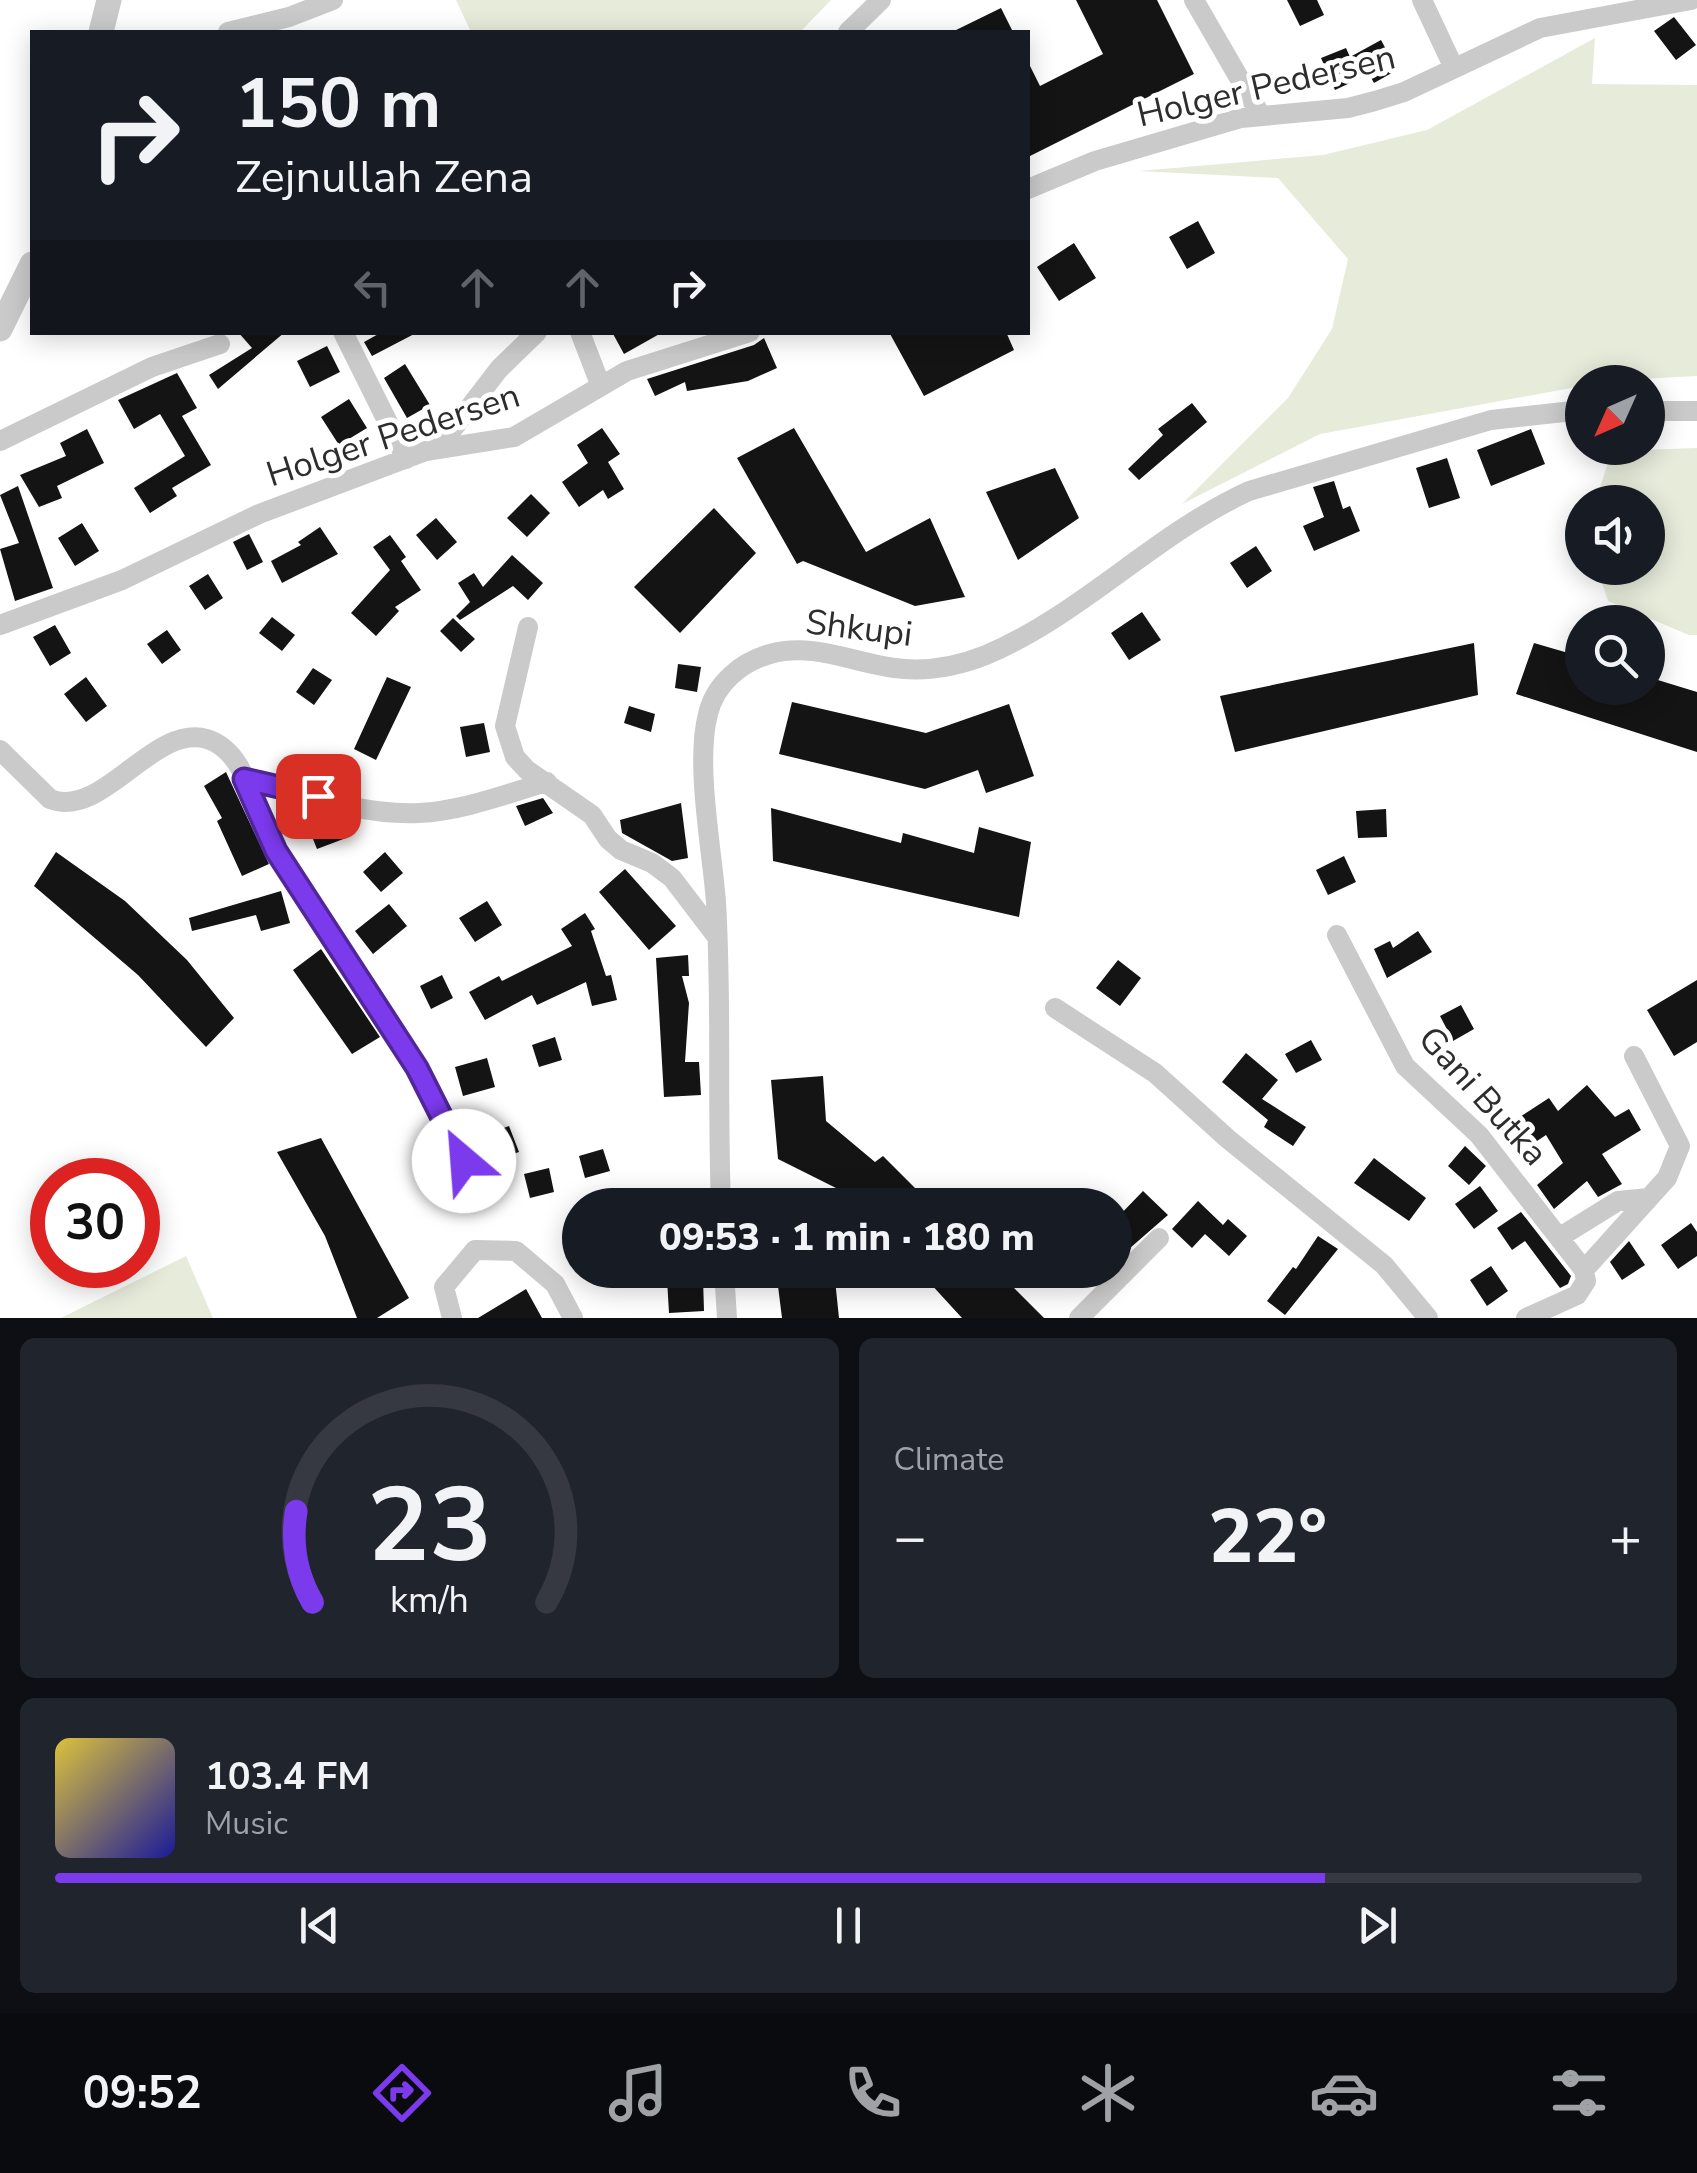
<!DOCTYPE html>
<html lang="en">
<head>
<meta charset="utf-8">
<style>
	body { margin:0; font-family:"Nunito Sans",sans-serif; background:#20242c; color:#f1f3f6; height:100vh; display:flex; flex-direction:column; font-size:38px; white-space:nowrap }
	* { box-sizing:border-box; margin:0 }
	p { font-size:32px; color:#9ea1a6 }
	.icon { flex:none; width:55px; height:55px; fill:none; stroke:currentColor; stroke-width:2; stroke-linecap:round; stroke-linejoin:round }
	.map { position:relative; height:1318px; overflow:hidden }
	.sheet { display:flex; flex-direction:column; gap:20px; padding:20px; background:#0d0f14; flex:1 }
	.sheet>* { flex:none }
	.guide { position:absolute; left:30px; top:30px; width:1000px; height:305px; border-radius:0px; box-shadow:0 5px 25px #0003; background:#171b24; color:#f1f3f6; overflow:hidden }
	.needle { width:65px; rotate:225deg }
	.tools { position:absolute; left:1565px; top:365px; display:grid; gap:20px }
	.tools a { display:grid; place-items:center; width:100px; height:100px; border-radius:50%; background:#171b24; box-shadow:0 5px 25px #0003; font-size:50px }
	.speed { position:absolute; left:30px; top:1158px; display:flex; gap:20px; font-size:50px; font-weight:700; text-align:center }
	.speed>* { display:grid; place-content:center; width:130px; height:130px; border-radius:50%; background:#171b24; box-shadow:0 5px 25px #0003; line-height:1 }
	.speed .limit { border:15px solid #d22; background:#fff; color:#111 }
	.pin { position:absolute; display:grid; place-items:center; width:85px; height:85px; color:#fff; margin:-42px; border-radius:20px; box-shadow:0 5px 15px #0006 }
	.me { position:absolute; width:110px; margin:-55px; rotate:333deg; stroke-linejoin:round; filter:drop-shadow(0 0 8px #0008) }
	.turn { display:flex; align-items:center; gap:35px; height:210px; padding:0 40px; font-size:45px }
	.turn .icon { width:130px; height:130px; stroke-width:2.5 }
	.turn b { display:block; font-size:70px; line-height:85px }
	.lanes { display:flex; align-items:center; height:95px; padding:0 40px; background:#0003; justify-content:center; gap:50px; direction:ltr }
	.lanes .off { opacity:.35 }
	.big { font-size:75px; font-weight:800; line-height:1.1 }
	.sheet .card { flex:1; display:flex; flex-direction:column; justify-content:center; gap:15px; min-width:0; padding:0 35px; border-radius:15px; background:#20242c }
	.sheet .dial { align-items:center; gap:0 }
	.dial svg { height:260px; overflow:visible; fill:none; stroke:#363941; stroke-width:7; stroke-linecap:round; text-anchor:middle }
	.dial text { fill:#f1f3f6; stroke:none }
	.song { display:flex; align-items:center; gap:30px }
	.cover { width:120px; height:120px; border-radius:15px; background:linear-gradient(135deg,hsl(50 70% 55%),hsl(240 70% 35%)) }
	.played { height:10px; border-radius:5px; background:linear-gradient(90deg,#7c3aed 80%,#363941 80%) }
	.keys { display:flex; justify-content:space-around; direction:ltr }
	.heat { display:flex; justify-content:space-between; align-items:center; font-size:55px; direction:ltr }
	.sheet .tiles { flex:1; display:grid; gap:20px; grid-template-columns:1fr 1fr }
	.card:last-child { grid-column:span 2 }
	.trip { position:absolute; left:562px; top:1188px; width:570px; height:100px; border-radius:50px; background:#171b24; box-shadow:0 5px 25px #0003; font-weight:800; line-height:100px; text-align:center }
	.menu { display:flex; height:160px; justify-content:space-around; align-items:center; background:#090b0e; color:#9ea1a6 }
	.menu .icon { width:70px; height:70px }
	.menu .on { color:#7c3aed }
	.menu b { font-size:45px; color:#f1f3f6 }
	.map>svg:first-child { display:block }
	.green { fill:#e6ebda }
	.building { fill:#141414 }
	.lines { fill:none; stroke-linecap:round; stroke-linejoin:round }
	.minor { stroke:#cacaca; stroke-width:20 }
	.tertiary { stroke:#cacaca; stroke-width:25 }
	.route-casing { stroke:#51269a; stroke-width:25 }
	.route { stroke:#7c3aed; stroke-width:18 }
	.labels { text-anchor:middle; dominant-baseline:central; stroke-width:10; stroke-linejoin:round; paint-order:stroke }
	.street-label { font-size:35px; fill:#2d2d2d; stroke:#fff }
</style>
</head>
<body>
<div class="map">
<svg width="1697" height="1318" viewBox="0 0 1697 1318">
	<rect width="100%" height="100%" fill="#fff"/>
	<path class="green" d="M 456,0 L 831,0 L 800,32 L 471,32 Z
		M 1595,38 L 1592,84 L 1697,85 L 1697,376 L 1582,382 L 1582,386 L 1320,434 L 1182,504 L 1288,398 L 1332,329 L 1348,259 L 1278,178 L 1139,171 L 1323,155 L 1427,130 Z
		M 1697,448 L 1697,635 L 1689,635 L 1608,601 L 1597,568 L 1648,568 L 1648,502 L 1595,502 L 1612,451 Z
		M 186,1256 L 213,1318 L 61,1318 Z"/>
	<path class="building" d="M 1076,0 L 1157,0 L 1194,74 L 1028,157 L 1028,62 L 1040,86 L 1103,54 Z
		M 1287,0 L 1317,0 L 1324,15 L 1300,26 Z
		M 1001,8 L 1013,32 L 952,32 Z
		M 1674,17 L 1696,45 L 1676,60 L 1654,31 Z
		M 1381,40 L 1397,70 L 1374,83 L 1369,74 L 1335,90 L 1321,58 L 1346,48 L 1350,57 Z
		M 1198,221 L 1215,253 L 1187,269 L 1169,237 Z
		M 1074,243 L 1096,278 L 1059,301 L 1037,267 Z
		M 238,332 L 285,332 L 218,389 L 209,375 L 252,348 Z
		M 382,332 L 418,332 L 372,356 L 364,342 Z
		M 612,332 L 663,332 L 624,354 Z
		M 889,332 L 1006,332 L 1014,350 L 924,396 Z
		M 764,338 L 777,368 L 748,381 L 687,391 L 685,382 L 655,396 L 647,379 L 754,345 Z
		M 327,346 L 340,372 L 310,387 L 297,361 Z
		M 405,364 L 430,405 L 407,418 L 384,378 Z
		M 177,373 L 197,408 L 182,416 L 211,465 L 172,488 L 177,496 L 150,513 L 134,488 L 185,456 L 160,414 L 134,429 L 118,400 Z
		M 349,399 L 367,428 L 339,445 L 321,417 Z
		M 1192,403 L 1207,422 L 1139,480 L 1128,469 L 1163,435 L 1158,429 Z
		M 602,428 L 620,454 L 608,462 L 624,489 L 608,499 L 603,490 L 579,507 L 562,482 L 588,463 L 577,445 Z
		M 794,428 L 866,552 L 930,518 L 965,597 L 915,606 L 803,561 L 797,564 L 737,458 Z
		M 87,429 L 104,463 L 57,486 L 62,498 L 39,507 L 20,475 L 66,456 L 60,443 Z
		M 1531,429 L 1545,464 L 1491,486 L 1477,450 Z
		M 1447,458 L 1460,498 L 1429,508 L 1416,468 Z
		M 1055,468 L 1079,518 L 1018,560 L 986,492 Z
		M 1334,481 L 1343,509 L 1350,506 L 1360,531 L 1314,551 L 1303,526 L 1324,517 L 1313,487 Z
		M 18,486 L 53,588 L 15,601 L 0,549 L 19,543 L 0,495 Z
		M 531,494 L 550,513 L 527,537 L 507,518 Z
		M 714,508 L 756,553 L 680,633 L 634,587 Z
		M 436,518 L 457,542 L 437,560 L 416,535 Z
		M 82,523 L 99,551 L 75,566 L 58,538 Z
		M 320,527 L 338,554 L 282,583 L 271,561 L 301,545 L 298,542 Z
		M 249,534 L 263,562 L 247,570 L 233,542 Z
		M 390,535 L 406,557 L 401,561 L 421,590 L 395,607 L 399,611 L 376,636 L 351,613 L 390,570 L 373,547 Z
		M 1256,546 L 1272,571 L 1247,588 L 1230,563 Z
		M 512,555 L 543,583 L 528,600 L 513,586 L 460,620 L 456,616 L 470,602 L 458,583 L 474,573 L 483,587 Z
		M 208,574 L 223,598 L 205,610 L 189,586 Z
		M 1142,612 L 1161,640 L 1129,660 L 1111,633 Z
		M 272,617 L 295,635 L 282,651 L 259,633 Z
		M 453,618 L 475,639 L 461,652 L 440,631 Z
		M 55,625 L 71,653 L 50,666 L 33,637 Z
		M 167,630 L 181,650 L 162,664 L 147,644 Z
		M 1474,643 L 1478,695 L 1235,752 L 1220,696 Z
		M 1534,643 L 1582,657 L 1582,688 L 1648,688 L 1648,677 L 1697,692 L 1697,752 L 1516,694 Z
		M 678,664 L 701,667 L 697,692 L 675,688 Z
		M 313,668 L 332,680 L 314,705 L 296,692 Z
		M 86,677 L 107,706 L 86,722 L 64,694 Z
		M 387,677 L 411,687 L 376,760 L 354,749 Z
		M 792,702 L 926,733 L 1009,704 L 1034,776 L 986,793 L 978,770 L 925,789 L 779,754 Z
		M 629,706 L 655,714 L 651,732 L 624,723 Z
		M 484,723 L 490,752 L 466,757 L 460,727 Z
		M 226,772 L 269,864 L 242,876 L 217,821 L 222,818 L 204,786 Z
		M 543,798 L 553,813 L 525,826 L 516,806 Z
		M 681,803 L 688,858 L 672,861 L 622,833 L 620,820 Z
		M 771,808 L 901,843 L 903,833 L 974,853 L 979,827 L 1031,842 L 1019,917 L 773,861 Z
		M 1386,809 L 1387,837 L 1358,838 L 1356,811 Z
		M 310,811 L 338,818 L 346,838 L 317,849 L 303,814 Z
		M 56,852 L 125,901 L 187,960 L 234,1018 L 206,1047 L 138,975 L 34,886 Z
		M 385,852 L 403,873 L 381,892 L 363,872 Z
		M 1344,856 L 1356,882 L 1328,895 L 1316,870 Z
		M 625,869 L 676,926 L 649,950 L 599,892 Z
		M 281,891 L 290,923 L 261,931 L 256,915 L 192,931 L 189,918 Z
		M 487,901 L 502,925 L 475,942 L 459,918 Z
		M 389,904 L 407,926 L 373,954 L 355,931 Z
		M 585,913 L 595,929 L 591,931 L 606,976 L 611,975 L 617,1000 L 592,1006 L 586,982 L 537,1005 L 532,995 L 485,1020 L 469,992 L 499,976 L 502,981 L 572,946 L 561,929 Z
		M 1418,931 L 1432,952 L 1387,978 L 1374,949 L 1390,941 L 1393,948 Z
		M 321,949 L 380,1037 L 352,1054 L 293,970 Z
		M 688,955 L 689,976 L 682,976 L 689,1003 L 685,1062 L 699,1062 L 701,1095 L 664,1097 L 656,958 Z
		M 1118,960 L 1141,978 L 1120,1006 L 1096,988 Z
		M 442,975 L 453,998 L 431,1009 L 420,986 Z
		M 1697,980 L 1697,1042 L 1674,1056 L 1647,1010 Z
		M 1461,1005 L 1474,1029 L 1453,1041 L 1440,1016 Z
		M 555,1037 L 562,1060 L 539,1067 L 532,1045 Z
		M 1311,1040 L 1322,1060 L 1296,1073 L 1285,1054 Z
		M 1246,1053 L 1278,1080 L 1262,1099 L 1306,1127 L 1293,1146 L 1264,1127 L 1268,1120 L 1222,1082 Z
		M 487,1058 L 495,1087 L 463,1096 L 455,1067 Z
		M 823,1076 L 826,1121 L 875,1162 L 883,1156 L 932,1205 L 858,1205 L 848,1194 L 778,1159 L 771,1080 Z
		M 1587,1085 L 1615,1117 L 1629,1109 L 1641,1130 L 1602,1154 L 1622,1184 L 1598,1197 L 1587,1181 L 1554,1209 L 1537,1185 L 1563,1163 L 1546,1135 L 1528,1147 L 1512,1122 L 1549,1098 L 1558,1111 Z
		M 509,1126 L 519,1152 L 492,1161 L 482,1136 Z
		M 321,1138 L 409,1298 L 377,1318 L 357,1318 L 325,1236 L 277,1152 Z
		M 1465,1146 L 1486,1166 L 1469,1185 L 1448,1166 Z
		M 603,1149 L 610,1171 L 585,1178 L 579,1156 Z
		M 1374,1158 L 1426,1198 L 1409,1221 L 1354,1183 Z
		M 549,1168 L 554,1192 L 530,1198 L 524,1174 Z
		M 1480,1186 L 1498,1211 L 1474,1229 L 1455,1204 Z
		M 1143,1191 L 1168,1215 L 1130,1248 L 1115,1233 L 1115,1220 Z
		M 1198,1201 L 1223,1225 L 1228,1219 L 1247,1236 L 1229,1256 L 1205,1234 L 1192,1248 L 1172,1229 Z
		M 1521,1212 L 1571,1276 L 1568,1284 L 1560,1288 L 1525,1241 L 1512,1250 L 1497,1228 Z
		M 1691,1223 L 1697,1232 L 1697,1256 L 1678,1269 L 1661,1245 Z
		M 1318,1236 L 1338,1249 L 1285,1315 L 1267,1301 L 1293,1267 L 1296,1269 Z
		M 1629,1241 L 1645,1265 L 1622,1280 L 1610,1262 Z
		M 1491,1266 L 1508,1291 L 1487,1306 L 1470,1280 Z
		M 776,1270 L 834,1270 L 839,1318 L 782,1318 Z
		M 918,1270 L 996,1270 L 1044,1318 L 962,1318 Z
		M 703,1278 L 704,1311 L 669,1313 L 667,1279 Z
		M 526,1289 L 542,1318 L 478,1318 Z"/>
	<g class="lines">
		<path class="minor" d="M 1194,0 L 1260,114
			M 1422,0 L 1453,66
			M 228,32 L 289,17 L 333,0
			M 848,32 L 881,0
			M 1028,189 L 1095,161 L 1241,118 L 1348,108 L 1375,101 L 1404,92 L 1540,28 L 1691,0
			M 343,332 L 406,459
			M 580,332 L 600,384
			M 1648,411 L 1697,411
			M 0,441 L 152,367 L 220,344
			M 439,447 L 499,369 L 537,332
			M 0,625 L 122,580 L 259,514 L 426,451 L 514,437 L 627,371 L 750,332
			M 528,627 L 505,726 L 515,757 L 527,770 L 592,815 L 608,839 L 621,850 L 652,863 L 672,878 L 717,937
			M 0,750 L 50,799 C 103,820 153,723 207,739 C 245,751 251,801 267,832 C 308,913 365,987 414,1064 C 439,1104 459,1150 480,1192
			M 244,779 C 299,793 362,816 419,813 C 462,811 506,794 547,782
			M 1337,935 L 1405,1066 L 1479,1135 L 1584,1270 L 1586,1281 L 1577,1295 L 1526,1318
			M 1055,1008 L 1155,1073 L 1228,1139 L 1384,1265 L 1428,1318
			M 721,1205 C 717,1104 722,1003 716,902 C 712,849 695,764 708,714 C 715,684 741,662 770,654 C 816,641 859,666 904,669 C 932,671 961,665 986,655 C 1081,615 1155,534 1249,491 L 1491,420 L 1582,410
			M 1560,1237 L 1618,1201 L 1649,1198
			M 724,1270 L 727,1318
			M 1584,1270 L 1667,1178 L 1680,1146 L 1634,1056
			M 452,1318 L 444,1287 L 475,1250 L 516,1251 L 555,1284 L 573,1318
			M 1079,1318 L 1159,1238"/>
		<path class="tertiary" d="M 101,32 L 109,0
			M 0,329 L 32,264"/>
	</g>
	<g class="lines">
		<defs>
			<path id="route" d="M 318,796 L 244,779 L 276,851 L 417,1068 L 464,1161"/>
		</defs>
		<use href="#route" class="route-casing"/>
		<use href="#route" class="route"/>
	</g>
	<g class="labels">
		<g class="street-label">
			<text transform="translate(1266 86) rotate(-13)">Holger Pedersen</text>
			<text transform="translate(393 435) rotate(-18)">Holger Pedersen</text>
			<text transform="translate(859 628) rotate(7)">Shkupi</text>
			<text transform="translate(1483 1096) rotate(48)">Gani Butka</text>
		</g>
	</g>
</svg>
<div class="tools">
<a><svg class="needle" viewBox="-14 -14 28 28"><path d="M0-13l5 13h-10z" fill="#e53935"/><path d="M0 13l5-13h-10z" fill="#9ea1a6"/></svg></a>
<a><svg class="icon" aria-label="sound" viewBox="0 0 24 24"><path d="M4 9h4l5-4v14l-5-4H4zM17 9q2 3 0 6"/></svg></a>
<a><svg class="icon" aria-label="search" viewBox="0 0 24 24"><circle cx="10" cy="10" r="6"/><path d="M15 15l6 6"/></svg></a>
</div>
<div class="speed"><div class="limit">30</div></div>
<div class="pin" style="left:318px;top:796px;background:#d93025"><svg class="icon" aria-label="arrive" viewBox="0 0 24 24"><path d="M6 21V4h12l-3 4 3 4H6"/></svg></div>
<svg class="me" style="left:464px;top:1161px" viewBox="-20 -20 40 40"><circle r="19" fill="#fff"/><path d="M0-13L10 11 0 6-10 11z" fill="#7c3aed"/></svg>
<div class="trip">09:53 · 1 min · 180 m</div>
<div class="guide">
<div class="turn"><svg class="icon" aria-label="right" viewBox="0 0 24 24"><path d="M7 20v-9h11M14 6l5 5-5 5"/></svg><div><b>150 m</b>Zejnullah Zena</div></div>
<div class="lanes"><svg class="icon off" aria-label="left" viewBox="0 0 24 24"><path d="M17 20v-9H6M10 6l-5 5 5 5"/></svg><svg class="icon off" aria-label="ahead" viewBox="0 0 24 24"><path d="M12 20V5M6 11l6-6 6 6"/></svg><svg class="icon off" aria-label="ahead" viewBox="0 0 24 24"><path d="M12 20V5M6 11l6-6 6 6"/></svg><svg class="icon" aria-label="right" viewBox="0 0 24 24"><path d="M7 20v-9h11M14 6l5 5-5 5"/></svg></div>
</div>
</div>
<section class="sheet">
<div class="tiles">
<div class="card dial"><svg viewBox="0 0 100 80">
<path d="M14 69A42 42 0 1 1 86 69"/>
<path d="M14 69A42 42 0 0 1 9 41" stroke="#7c3aed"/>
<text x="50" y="56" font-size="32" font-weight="700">23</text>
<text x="50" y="72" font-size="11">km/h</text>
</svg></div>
<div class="card"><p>Climate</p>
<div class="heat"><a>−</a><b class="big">22°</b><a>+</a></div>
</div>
<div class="card">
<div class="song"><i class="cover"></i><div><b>103.4 FM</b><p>Music</p></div></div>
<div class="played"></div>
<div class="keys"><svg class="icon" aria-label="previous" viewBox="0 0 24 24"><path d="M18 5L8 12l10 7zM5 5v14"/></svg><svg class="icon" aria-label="pause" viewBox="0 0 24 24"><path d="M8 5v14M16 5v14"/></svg><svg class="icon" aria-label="next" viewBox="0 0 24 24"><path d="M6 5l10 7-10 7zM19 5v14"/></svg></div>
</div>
</div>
</section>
<nav class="menu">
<b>09:52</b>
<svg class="icon on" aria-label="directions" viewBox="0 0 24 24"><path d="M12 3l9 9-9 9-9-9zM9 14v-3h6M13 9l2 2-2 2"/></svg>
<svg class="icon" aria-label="music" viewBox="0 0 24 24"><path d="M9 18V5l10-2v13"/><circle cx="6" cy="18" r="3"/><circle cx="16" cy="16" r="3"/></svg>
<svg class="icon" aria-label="phone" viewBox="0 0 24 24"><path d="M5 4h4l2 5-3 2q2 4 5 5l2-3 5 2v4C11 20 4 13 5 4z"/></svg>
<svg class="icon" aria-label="climate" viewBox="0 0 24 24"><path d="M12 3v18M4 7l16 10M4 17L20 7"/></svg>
<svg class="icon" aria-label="car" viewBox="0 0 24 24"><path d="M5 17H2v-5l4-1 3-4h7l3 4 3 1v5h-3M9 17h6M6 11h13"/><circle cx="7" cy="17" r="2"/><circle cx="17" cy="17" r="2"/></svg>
<svg class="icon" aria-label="filters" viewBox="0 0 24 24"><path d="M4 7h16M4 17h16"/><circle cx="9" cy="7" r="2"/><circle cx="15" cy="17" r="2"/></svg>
</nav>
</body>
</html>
